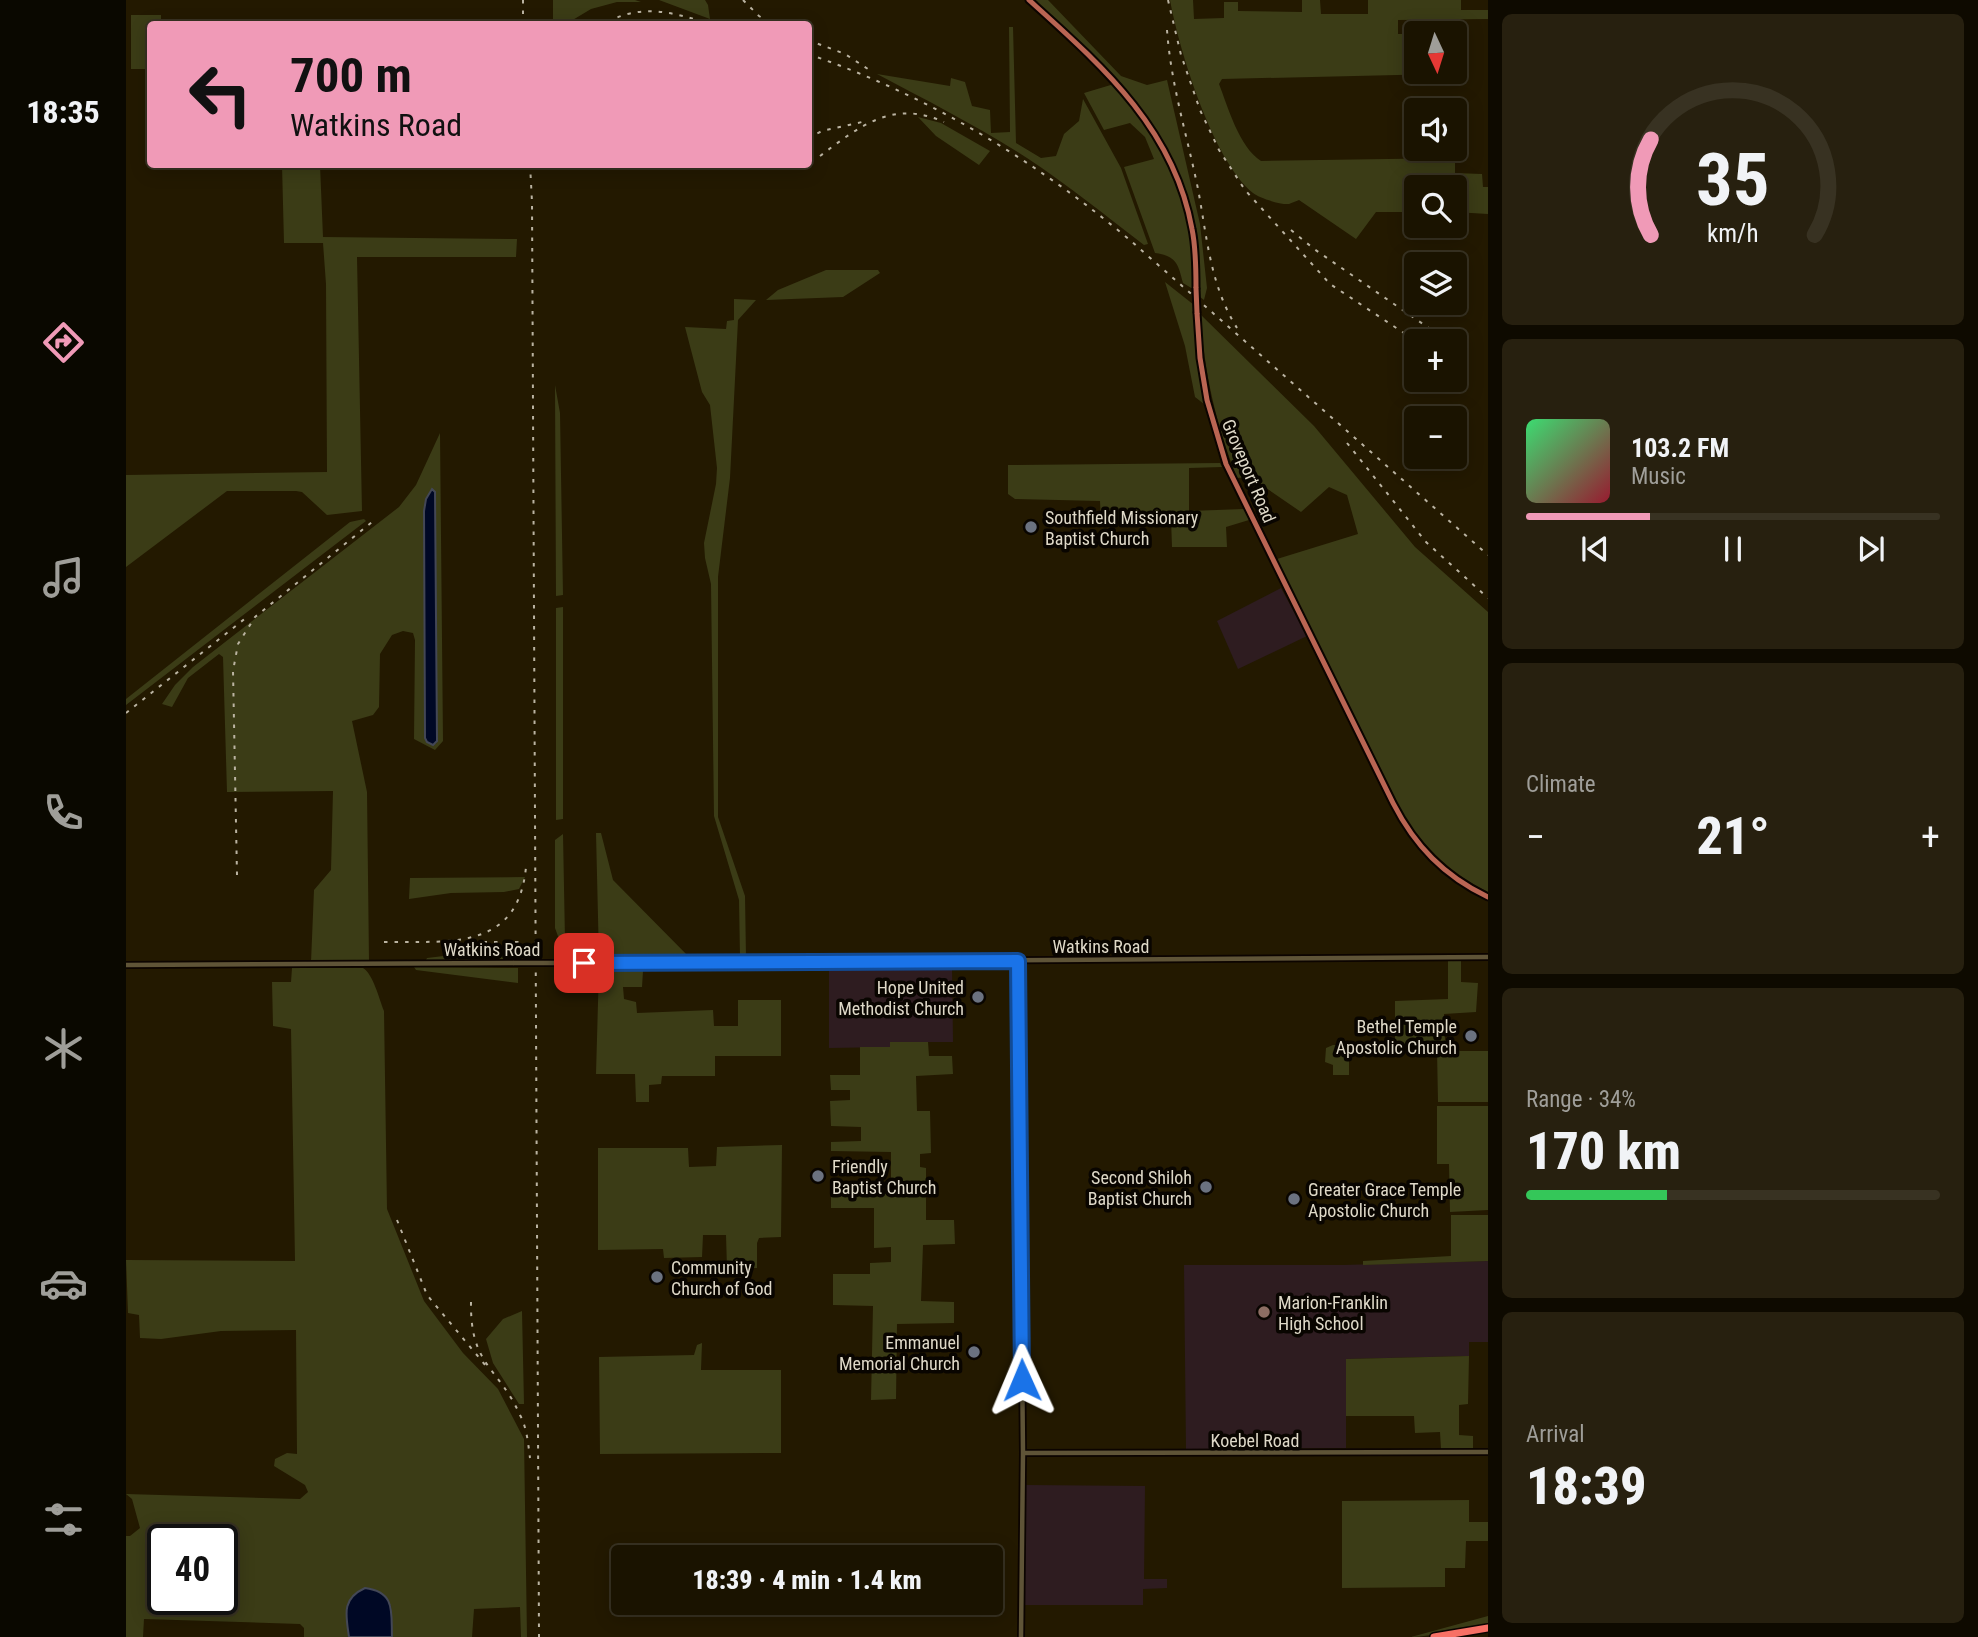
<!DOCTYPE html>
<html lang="en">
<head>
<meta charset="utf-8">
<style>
	body { margin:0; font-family:"Roboto Condensed",sans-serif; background:#27200f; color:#f1f3f6; height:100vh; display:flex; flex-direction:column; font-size:26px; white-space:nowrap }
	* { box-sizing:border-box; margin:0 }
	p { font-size:23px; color:#9f9e99 }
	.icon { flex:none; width:38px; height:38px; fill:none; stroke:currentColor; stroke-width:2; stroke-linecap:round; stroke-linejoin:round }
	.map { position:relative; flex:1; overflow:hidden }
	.drawer { display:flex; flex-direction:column; gap:14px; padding:14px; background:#0e0a00; width:490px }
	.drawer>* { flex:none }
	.banner { position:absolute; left:21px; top:21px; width:665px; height:147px; border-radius:7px; box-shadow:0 4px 18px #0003,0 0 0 2px #383222; background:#f09ab7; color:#111; overflow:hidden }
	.needle { width:46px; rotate:176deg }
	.tools { position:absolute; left:1278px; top:21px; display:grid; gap:14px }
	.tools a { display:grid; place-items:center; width:63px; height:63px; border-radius:7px; background:#1a1300; box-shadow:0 4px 18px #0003,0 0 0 2px #383222; font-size:35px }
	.speed { position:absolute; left:21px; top:1524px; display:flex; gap:14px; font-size:35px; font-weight:700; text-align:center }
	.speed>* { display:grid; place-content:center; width:91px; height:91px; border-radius:50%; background:#1a1300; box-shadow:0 4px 18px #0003,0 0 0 2px #383222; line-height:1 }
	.speed .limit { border:4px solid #111; border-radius:10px; background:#fff; color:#111 }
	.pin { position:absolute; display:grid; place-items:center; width:60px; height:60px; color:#fff; margin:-30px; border-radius:14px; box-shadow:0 4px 10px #0006 }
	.me { position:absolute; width:77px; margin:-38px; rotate:359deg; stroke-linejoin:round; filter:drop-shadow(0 0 5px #0008) }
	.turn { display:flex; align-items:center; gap:24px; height:147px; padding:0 28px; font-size:32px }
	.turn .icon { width:91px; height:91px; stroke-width:2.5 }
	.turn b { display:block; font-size:49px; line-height:60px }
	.big { font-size:52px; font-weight:800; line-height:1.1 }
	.drawer .widget { flex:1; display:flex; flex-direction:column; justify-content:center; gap:10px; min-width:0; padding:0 24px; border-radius:10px; background:#27200f }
	.drawer .dial { align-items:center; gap:0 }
	.dial svg { height:182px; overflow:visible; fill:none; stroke:#383222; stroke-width:7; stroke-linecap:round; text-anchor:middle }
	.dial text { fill:#f1f3f6; stroke:none }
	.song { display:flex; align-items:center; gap:21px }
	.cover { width:84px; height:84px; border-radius:10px; background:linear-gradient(135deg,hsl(140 70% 55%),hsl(350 70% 35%)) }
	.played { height:7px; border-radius:4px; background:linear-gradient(90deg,#f09ab7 30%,#383222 30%) }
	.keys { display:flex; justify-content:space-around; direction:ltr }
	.heat { display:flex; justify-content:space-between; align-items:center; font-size:38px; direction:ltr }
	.charge { height:10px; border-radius:5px; background:linear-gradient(90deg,#34c759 34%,#383222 0) }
	.trip { position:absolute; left:485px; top:1545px; width:392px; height:70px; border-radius:7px; background:#1a1300; box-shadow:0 4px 18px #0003,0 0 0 2px #383222; font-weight:800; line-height:70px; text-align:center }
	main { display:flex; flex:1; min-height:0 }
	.tab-bar { display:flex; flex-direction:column; width:126px; justify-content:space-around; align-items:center; background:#0a0800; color:#9f9e99 }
	.tab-bar .icon { width:49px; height:49px }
	.tab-bar .selected { color:#f09ab7 }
	.tab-bar b { font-size:32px; color:#f1f3f6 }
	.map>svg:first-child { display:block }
	.education { fill:#2e1c20 }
	.green { fill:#3b3c16; fill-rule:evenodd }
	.water { fill:#000825; stroke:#434756; stroke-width:2 }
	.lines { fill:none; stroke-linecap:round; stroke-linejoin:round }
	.tertiary-casing { stroke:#0c0400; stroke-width:8 }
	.primary-casing { stroke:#0c0400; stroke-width:9 }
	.motorway-casing { stroke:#0c0400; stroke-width:10 }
	.tertiary { stroke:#5f5437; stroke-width:4.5 }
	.primary { stroke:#ba6553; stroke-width:5 }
	.motorway { stroke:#f77065; stroke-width:7 }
	.rail { stroke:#bbb4a2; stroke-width:2; stroke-dasharray:3.5 7; stroke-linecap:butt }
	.tertiary-bridge-casing { stroke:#0c0400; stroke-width:8; stroke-linecap:butt }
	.primary-bridge-casing { stroke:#0c0400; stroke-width:9; stroke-linecap:butt }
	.tertiary-bridge { stroke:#5f5437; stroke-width:4.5 }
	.primary-bridge { stroke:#ba6553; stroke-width:5 }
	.route-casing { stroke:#114b97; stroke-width:18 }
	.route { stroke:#1a73e8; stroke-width:12 }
	.worship-dot { fill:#6b7280; stroke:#090500; stroke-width:2.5 }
	.education-dot { fill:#8d6e63; stroke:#090500; stroke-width:2.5 }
	.labels { text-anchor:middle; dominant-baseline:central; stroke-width:7; stroke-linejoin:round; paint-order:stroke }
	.street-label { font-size:18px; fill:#dfd9c8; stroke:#090500 }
	.poi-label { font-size:18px; fill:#dfd9c8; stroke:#090500; text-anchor:start }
</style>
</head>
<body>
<main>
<nav class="tab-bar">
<b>18:35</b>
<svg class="icon selected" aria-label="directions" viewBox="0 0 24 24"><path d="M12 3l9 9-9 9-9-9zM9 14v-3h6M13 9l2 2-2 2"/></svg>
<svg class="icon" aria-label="music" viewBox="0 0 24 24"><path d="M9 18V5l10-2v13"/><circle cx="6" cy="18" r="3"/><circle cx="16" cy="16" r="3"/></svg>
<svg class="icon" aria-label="phone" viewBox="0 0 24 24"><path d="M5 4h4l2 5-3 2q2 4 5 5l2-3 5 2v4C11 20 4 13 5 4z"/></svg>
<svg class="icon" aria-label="climate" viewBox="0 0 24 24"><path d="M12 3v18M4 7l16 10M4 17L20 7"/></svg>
<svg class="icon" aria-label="car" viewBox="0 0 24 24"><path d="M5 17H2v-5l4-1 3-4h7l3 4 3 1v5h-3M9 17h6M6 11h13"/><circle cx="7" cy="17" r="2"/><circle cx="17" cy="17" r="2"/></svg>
<svg class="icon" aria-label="filters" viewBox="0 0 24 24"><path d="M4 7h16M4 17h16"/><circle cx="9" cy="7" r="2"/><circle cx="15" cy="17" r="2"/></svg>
</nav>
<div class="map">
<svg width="1362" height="1637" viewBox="0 0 1362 1637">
	<rect width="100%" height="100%" fill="#231900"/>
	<path class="education" d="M 1155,588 L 1181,636 L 1112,669 L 1091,621 Z
		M 824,963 L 826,966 L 827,1042 L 764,1042 L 764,1047 L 703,1048 L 703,969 L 706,964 Z
		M 1362,1261 L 1362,1342 L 1343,1342 L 1343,1356 L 1220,1359 L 1220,1448 L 1060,1449 L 1058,1265 L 1217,1265 Z
		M 900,1485 L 1019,1486 L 1018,1579 L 1041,1579 L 1041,1588 L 1017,1589 L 1017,1605 L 898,1605 Z"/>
	<path class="green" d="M 427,0 L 509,0 L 515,2 L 491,2 L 465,9 L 440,24 L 434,24 L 427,21 Z
		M 533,0 L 579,0 L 582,5 L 584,19 Z
		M 908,0 L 922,0 L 995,76 L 1021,85 L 1041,80 L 1074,224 L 1081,288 L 1078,300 L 1074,297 C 1073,274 1074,250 1070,228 C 1051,129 979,65 908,0 Z
		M 1044,0 L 1067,0 L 1068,19 L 1098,18 L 1098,2 L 1112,2 L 1112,11 L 1176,12 L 1176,0 L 1194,0 L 1195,14 L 1242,14 L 1242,0 L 1335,0 L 1335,10 L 1362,10 L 1362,19 L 1272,20 L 1272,34 L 1290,34 L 1290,72 L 1314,72 L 1314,74 L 1096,79 L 1093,84 C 1102,107 1113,147 1135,161 L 1329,158 L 1329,173 L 1356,174 L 1357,187 L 1362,187 L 1362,214 L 1328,212 L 1328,187 L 1290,187 L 1290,212 L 1250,212 L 1230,239 L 1173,200 C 1170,201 1166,203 1163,204 C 1155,205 1133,198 1127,193 C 1087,161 1053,50 1044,0 Z
		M 5,15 L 35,15 L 35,24 L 24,24 L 24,69 L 5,69 Z
		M 883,27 L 887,27 L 890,143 L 915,158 L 930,156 L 938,134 L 953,121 L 957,99 L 995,168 L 1022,244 L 1018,245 C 980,216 942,185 901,158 C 853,127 802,101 751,74 L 824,86 L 825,78 L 839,82 L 846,106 L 864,110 L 865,133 L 884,132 Z
		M 988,84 C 1023,126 1052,174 1063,229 C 1067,248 1066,269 1067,289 L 1057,283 C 1052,263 1050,256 1029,253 L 998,167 L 1028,159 L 1019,137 L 1004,123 L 978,130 L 958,93 Z
		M 792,117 L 815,123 L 864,151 L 853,165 L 810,136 Z
		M 156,165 L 194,165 L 197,237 L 391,239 L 390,257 L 231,257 L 236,511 L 201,515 L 176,492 L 170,491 L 101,491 L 0,567 L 0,475 L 201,472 L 200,284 L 197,243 L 158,243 Z
		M 700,270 L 752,270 L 754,273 L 717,297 L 640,300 L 652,290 Z
		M 1039,282 L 1068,305 L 1071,358 L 1078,404 L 1069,397 L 1059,346 Z
		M 608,299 L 630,300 L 612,320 L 604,478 L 592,577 L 592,817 L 619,896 L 620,957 L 614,957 L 613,900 L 588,816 L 585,584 L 579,558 L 578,543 L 590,484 L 591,468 L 584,405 L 576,392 L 559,327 L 600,329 L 601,321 L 608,320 Z
		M 1074,314 L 1188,426 L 1289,547 L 1362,612 L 1362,892 C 1326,874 1302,851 1279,818 L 1151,559 L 1232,534 L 1221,495 L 1203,487 L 1175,512 L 1124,477 L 1111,478 C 1089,421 1079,375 1074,314 Z
		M 429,385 L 434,413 L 437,595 L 430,596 Z
		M 314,433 L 317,741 L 309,750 L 288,739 L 289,640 L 287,633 L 277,631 L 266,635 L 254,654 L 253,707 L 247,715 L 226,721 L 241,792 L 243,961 L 185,962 L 188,890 L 205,870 L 207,791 L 101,792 L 97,657 L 93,654 L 62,678 L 46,707 L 36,704 L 49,685 L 67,667 L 273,507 L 290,485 ZM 309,492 L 311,741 L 310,744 L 299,738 L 298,511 Z
		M 1094,463 L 1096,467 L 1063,468 L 1063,511 L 1118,509 L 1123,520 L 1100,527 L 1101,547 L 1046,547 L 1045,519 L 975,522 L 974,501 L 889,499 L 882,494 L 882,465 Z
		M 238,519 L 240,521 L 0,705 L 0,699 L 224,522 Z
		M 437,607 L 437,819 L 430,820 L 430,608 Z
		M 470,833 L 475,833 L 487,880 L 566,960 L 473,959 Z
		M 437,834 L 439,940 L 438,953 L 430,950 L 433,939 L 429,928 L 429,840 Z
		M 399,877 L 393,889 L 378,892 L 325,893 L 283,899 L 284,878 Z
		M 393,947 L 392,959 L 299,962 L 301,958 Z
		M 1322,961 L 1335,961 L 1335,982 L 1352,983 L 1350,1012 L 1318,1014 L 1319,1040 L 1334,1051 L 1362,1051 L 1362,1102 L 1312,1102 L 1311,1050 L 1223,1051 L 1223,1075 L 1207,1075 L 1207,1065 L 1199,1062 L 1200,1048 L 1207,1045 L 1269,1044 L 1269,1001 L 1322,999 Z
		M 551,966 L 517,971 L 516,987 L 497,987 L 498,999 L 510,1002 L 511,1013 L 587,1010 L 588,1026 L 612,1026 L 612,1000 L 655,1000 L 655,1056 L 589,1056 L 589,1076 L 536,1076 L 535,1084 L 523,1085 L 523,1102 L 510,1102 L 509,1074 L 470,1074 L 473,967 Z
		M 288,967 L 392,968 L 392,983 L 290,970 Z
		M 166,968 L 237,968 C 247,974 253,998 258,1011 L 261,1209 L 298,1301 L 337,1353 L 372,1389 L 398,1439 L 401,1637 L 395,1637 L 394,1607 L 348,1609 L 346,1637 L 266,1637 L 265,1605 L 220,1615 L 223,1637 L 178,1637 L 178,1628 L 174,1624 L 18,1619 L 17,1637 L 0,1637 L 0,1536 L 4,1536 L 14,1528 L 6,1499 L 0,1494 L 174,1499 L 182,1492 L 179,1485 L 148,1466 L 149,1459 L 161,1453 L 171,1454 L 170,1330 L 95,1331 L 35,1339 L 14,1338 L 13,1315 L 2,1313 L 0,1260 L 169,1261 L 165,1029 L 147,1026 L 146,982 L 165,982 ZM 37,1540 L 96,1540 L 96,1600 L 37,1600 Z
		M 764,1042 L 802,1042 L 803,1056 L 826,1056 L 827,1074 L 790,1076 L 791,1111 L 804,1111 L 805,1153 L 794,1154 L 794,1167 L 800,1168 L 800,1220 L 828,1220 L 829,1244 L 797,1245 L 795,1301 L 828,1302 L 828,1323 L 771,1324 L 770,1399 L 745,1400 L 747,1306 L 707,1305 L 707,1274 L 744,1274 L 744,1263 L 765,1262 L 765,1247 L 748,1248 L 748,1208 L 705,1208 L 705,1194 L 765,1193 L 765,1152 L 705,1151 L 705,1142 L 735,1141 L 735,1127 L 705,1126 L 704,1101 L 724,1100 L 724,1090 L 705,1090 L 704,1075 L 734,1075 L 734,1047 L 764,1047 Z
		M 1311,1106 L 1362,1106 L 1362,1210 L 1324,1212 L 1323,1164 L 1311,1164 Z
		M 656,1145 L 655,1237 L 633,1238 L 631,1243 L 631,1268 L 601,1268 L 600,1235 L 577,1235 L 576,1257 L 538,1258 L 537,1249 L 472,1250 L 472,1148 L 562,1148 L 563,1167 L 590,1166 L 591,1147 Z
		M 1325,1215 L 1362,1215 L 1362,1261 L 1237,1265 L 1237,1261 L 1325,1256 Z
		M 396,1311 L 398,1404 L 393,1404 L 367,1363 L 360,1339 L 377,1319 Z
		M 576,1343 L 575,1370 L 655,1370 L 655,1453 L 474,1454 L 473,1357 L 568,1355 L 571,1345 Z
		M 1343,1356 L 1342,1404 L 1333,1405 L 1333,1435 L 1347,1436 L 1347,1449 L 1315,1449 L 1314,1432 L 1289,1433 L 1288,1416 L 1220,1416 L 1220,1359 Z
		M 1343,1500 L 1343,1522 L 1362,1522 L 1362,1541 L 1340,1541 L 1339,1568 L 1319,1568 L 1319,1587 L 1216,1588 L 1216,1501 Z
		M 1362,1616 L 1362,1626 C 1335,1625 1311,1637 1285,1637 Z"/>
	<path class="water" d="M 306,489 L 309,492 L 311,741 L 307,745 L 301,742 L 299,738 L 298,511 L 300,499 Z
		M 239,1588 C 270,1592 265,1612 266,1637 L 223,1637 C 220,1615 215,1599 239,1588 Z"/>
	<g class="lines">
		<defs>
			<path id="tertiary" d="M 892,961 L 897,1453 L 895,1637
				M 481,963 L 1362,957
				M 0,965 L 388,963
				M 897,1453 L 1362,1452"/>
			<path id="primary" d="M 903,0 C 975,65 1048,128 1066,229 C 1070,248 1070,268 1070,288
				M 1071,313 L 1074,358 L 1081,400 L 1100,464 L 1267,803 C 1289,846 1318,876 1362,897"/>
			<path id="motorway" d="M 1308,1637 L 1362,1628"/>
		</defs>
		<use href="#tertiary" class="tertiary-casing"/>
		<use href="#primary" class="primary-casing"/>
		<use href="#motorway" class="motorway-casing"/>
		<use href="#tertiary" class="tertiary"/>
		<use href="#primary" class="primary"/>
		<use href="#motorway" class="motorway"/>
		<path class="rail" d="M 397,0 L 397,24
			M 617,0 L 633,16 L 646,24
			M 1042,0 L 1055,55 L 1074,110 L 1093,150 L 1119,190 L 1204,284 L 1290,341
			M 482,22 C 515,3 550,13 584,24
			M 1041,30 C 1045,85 1061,135 1072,189 C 1081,237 1084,285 1111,328
			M 682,40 L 719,54 L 742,69
			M 682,54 C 801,95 909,160 1005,241 L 1362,555
			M 682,138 L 696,131 L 736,122
			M 694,156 C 734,126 767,99 818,122
			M 404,164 L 406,202 L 413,1637
			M 1165,230 L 1188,249 L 1313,335
			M 1221,443 L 1300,542 L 1362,598
			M 0,713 L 121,617
			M 111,875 L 107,671 L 112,644 L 129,617 L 246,522
			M 258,942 C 322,941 392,952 400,867
			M 347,942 L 394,942
			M 271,1220 L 301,1295 L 360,1366
			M 345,1302 C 344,1366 372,1366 394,1415 C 401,1428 402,1443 404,1458"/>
		<defs>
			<path id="tertiary-bridge" d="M 388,963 L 481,963"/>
			<path id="primary-bridge" d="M 1070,288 L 1071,313"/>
		</defs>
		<use href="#tertiary-bridge" class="tertiary-bridge-casing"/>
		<use href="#primary-bridge" class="primary-bridge-casing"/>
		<use href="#tertiary-bridge" class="tertiary-bridge"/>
		<use href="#primary-bridge" class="primary-bridge"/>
	</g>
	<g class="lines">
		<defs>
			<path id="route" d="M 458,963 L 892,961 L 896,1380"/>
		</defs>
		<use href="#route" class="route-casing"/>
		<use href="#route" class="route"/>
	</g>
	<g class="worship-dot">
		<circle cx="905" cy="527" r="7"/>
		<circle cx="852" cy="997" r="7"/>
		<circle cx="1345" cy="1036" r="7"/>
		<circle cx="692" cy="1176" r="7"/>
		<circle cx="1080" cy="1187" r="7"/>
		<circle cx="1168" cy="1199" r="7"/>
		<circle cx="531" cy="1277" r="7"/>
		<circle cx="848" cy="1352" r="7"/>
	</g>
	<circle class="education-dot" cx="1138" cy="1312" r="7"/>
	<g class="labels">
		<g class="street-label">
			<text transform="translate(1123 471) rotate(67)">Groveport Road</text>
			<text x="975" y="946">Watkins Road</text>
			<text x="366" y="949">Watkins Road</text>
			<text x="1129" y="1440">Koebel Road</text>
		</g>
		<g class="poi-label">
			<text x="919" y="517">Southfield Missionary<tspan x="919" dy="21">Baptist Church</tspan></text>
			<text x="838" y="987" text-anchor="end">Hope United<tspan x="838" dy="21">Methodist Church</tspan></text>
			<text x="1331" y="1026" text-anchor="end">Bethel Temple<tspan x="1331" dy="21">Apostolic Church</tspan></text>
			<text x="706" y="1166">Friendly<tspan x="706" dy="21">Baptist Church</tspan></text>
			<text x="1066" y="1177" text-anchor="end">Second Shiloh<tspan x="1066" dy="21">Baptist Church</tspan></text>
			<text x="1182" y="1189">Greater Grace Temple<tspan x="1182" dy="21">Apostolic Church</tspan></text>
			<text x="545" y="1267">Community<tspan x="545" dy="21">Church of God</tspan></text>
			<text x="1152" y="1302">Marion-Franklin<tspan x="1152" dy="21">High School</tspan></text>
			<text x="834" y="1342" text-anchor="end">Emmanuel<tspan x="834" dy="21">Memorial Church</tspan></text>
		</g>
	</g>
</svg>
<div class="tools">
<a><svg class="needle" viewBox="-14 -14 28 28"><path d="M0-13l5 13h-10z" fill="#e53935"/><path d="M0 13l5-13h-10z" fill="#9f9e99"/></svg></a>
<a><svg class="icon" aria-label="sound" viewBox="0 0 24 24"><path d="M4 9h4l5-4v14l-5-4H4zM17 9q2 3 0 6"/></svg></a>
<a><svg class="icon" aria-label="search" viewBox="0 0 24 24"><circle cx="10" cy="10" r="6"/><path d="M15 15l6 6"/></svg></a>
<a><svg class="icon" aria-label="layers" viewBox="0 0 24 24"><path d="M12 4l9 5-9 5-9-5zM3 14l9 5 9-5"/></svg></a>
<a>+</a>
<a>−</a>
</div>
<div class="speed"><div class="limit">40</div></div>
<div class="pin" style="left:458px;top:963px;background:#d93025"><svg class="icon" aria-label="arrive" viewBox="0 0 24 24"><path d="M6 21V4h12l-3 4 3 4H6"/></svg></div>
<svg class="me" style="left:896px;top:1380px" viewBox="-20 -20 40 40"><path d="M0-17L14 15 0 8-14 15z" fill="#1a73e8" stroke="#fff" stroke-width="4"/></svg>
<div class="trip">18:39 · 4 min · 1.4 km</div>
<div class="banner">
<div class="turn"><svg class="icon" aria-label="left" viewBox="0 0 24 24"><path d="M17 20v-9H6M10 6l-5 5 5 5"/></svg><div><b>700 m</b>Watkins Road</div></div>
</div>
</div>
<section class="drawer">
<div class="widget dial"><svg viewBox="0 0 100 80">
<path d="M14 69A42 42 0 1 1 86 69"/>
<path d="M14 69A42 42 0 0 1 14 27" stroke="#f09ab7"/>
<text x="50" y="56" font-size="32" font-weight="700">35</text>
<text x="50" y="72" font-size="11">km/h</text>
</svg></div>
<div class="widget">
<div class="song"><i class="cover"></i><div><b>103.2 FM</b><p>Music</p></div></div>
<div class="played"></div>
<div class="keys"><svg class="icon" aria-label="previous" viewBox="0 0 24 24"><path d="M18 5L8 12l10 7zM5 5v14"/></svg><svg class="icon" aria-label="pause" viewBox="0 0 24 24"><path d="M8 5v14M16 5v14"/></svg><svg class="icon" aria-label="next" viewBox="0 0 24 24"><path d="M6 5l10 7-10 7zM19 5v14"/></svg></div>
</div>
<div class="widget"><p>Climate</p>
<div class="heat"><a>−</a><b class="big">21°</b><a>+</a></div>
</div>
<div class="widget"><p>Range · 34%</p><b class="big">170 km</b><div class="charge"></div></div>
<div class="widget"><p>Arrival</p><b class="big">18:39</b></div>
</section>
</main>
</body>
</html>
